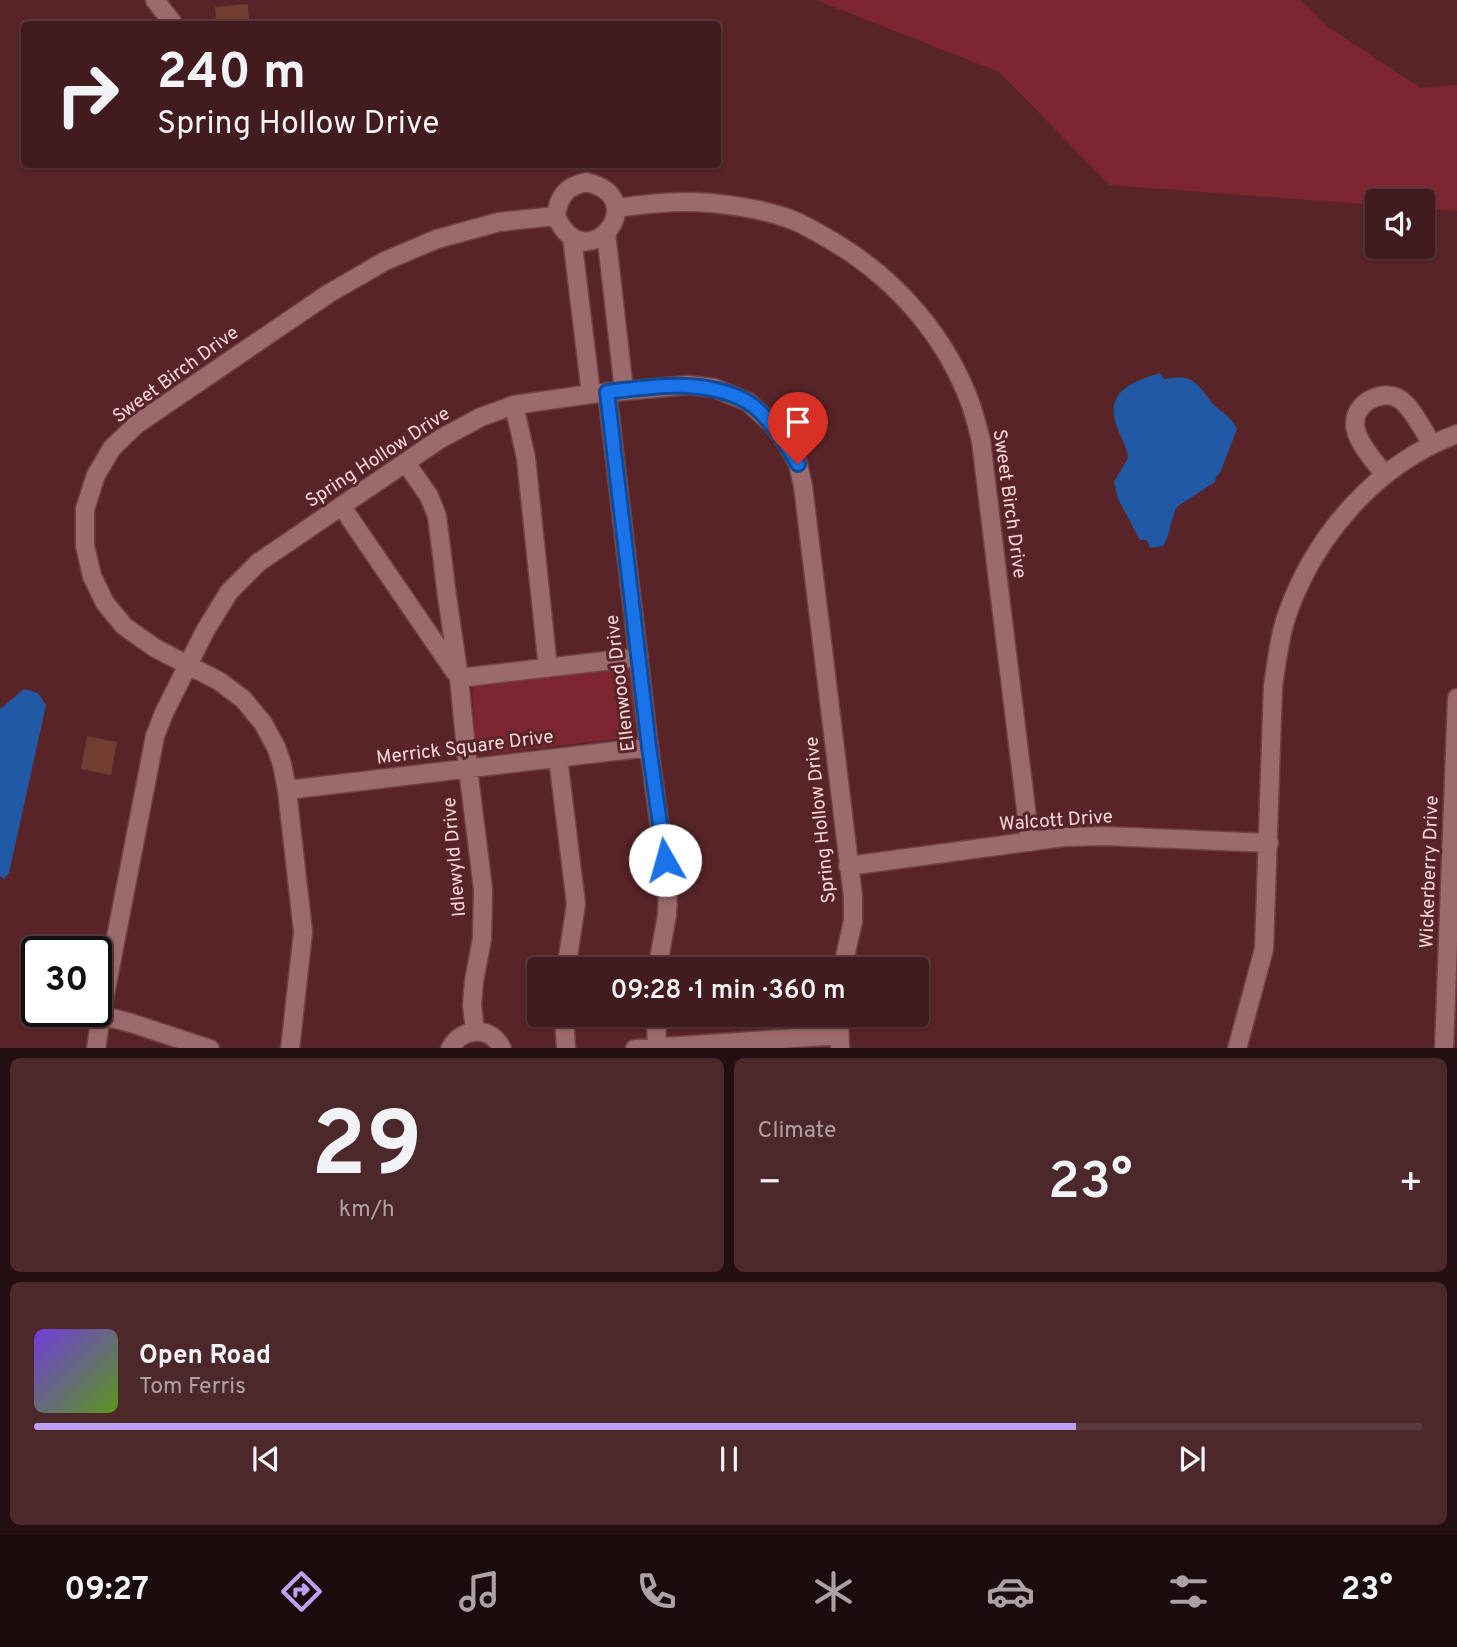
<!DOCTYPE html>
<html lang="en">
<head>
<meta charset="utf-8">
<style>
	body { margin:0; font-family:Overpass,sans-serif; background:#4c282b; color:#f1f3f6; height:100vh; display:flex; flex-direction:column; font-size:26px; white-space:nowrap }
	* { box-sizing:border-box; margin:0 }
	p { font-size:23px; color:#aea1a4 }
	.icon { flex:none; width:38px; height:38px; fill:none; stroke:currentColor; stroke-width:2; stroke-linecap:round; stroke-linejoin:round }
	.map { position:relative; height:1048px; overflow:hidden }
	.details { display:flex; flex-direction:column; gap:10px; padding:10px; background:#240f10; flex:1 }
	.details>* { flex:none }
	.hud { position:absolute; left:21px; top:21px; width:700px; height:147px; border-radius:7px; box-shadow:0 2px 5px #0004,0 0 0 2px #5a393c; background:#421b1e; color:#f1f3f6; overflow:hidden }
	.fabs { position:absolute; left:1365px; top:189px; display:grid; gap:14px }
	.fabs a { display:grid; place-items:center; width:70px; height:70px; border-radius:7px; background:#421b1e; box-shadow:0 2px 5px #0004,0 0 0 2px #5a393c; font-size:35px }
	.speed { position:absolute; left:21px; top:936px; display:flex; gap:14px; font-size:35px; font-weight:700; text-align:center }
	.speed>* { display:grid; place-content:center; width:91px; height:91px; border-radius:50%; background:#421b1e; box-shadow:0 2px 5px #0004,0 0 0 2px #5a393c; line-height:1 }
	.speed .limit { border:4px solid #111; border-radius:10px; background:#fff; color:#111 }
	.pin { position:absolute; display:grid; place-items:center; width:60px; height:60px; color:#fff; margin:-72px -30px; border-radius:50% 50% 50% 0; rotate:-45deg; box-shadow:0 0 7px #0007 }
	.pin .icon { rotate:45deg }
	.me { position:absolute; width:77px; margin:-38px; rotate:353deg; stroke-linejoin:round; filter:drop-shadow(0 0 5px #0008) }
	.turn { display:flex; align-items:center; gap:24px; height:147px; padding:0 21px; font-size:32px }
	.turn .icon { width:91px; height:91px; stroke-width:2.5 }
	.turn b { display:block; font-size:49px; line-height:60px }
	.big { font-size:52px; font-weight:600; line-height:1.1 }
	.details .tile { flex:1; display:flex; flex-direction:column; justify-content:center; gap:10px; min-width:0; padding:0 24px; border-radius:10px; background:#4c282b }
	.details .dial { align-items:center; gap:0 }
	.dial b { font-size:91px; line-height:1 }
	.song { display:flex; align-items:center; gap:21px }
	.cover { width:84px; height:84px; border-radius:10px; background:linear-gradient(135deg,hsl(260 70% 55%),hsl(90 70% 35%)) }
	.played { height:7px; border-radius:4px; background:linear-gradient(90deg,#bca0f2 75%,#5a393c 75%) }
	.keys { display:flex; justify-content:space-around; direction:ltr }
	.heat { display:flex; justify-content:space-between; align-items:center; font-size:38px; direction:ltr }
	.details .tiles { flex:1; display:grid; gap:10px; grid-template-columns:1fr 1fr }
	.tile:last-child { grid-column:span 2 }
	.trip { position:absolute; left:527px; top:957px; width:402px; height:70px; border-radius:7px; background:#421b1e; box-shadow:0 2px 5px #0004,0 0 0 2px #5a393c; font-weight:600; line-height:70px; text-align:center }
	.tabs { display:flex; height:112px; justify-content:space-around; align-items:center; background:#1a0b0c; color:#aea1a4 }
	.tabs .icon { width:49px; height:49px }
	.tabs .selected { color:#bca0f2 }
	.tabs b { font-size:32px; color:#f1f3f6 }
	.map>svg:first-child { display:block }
	.green { fill:#7d2530 }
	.water { fill:#2259a5 }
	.building { fill:#703d2e }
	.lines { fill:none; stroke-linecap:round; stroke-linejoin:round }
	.minor-casing { stroke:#724144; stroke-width:21 }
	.minor { stroke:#9b6b6c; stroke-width:18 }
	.route-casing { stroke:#114b97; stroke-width:18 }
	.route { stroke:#1a73e8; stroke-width:12 }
	.labels { text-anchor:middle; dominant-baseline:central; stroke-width:6; stroke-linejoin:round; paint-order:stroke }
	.street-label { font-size:19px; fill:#fad7d8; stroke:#582428 }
</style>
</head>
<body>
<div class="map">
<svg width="1457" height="1049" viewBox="0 0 1457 1049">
	<rect width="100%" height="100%" fill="#582428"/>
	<path class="green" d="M 816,0 L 1301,0 L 1328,27 L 1421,88 L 1457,85 L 1457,211 L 1423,208 L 1423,201 L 1377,201 L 1377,205 L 1110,185 L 999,72 Z
		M 618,662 L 631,669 L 635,727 L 624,738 L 488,754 L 476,745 L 472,690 L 481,681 Z"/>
	<path class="water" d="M 1160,373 L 1164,379 C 1172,378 1179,376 1186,378 C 1200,382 1205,396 1214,405 C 1222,412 1232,418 1237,429 L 1220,473 L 1216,477 L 1215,482 L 1177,507 C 1170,519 1171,534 1163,546 L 1150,548 L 1147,540 L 1140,540 L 1118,499 L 1114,482 L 1128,458 C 1127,447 1121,438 1117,427 C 1104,392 1131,382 1160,373 Z
		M 24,689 L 38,693 L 46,705 L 9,873 L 4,879 L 0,876 L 0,709 Z"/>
	<path class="building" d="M 248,4 L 249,19 L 216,22 L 215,7 Z
		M 87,736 L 117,742 L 111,775 L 81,769 Z"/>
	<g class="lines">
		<defs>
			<path id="minor" d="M 155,0 L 172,22
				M 586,182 C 656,198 585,283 556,216 C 559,195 566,187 586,182 Z
				M 616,208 C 638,205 662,202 685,202 C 717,202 760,208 790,219 C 806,225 822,235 837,244 C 898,281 947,338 971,405 C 975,417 978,429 981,441 L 1030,842
				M 606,233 L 624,390
				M 572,237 L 591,394
				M 607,392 L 649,747 L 668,888 L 667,915 L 657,970
				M 514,405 L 526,458 L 548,668
				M 406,463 L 429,496 L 437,516 L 447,596 L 459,678 L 468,769 L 483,889 L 482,939 L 474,981 L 472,1005 L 475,1031
				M 1385,475 C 1376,463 1359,445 1356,430 C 1349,406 1381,386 1401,400 C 1413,409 1424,432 1432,444
				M 342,507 L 455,672
				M 459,678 L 639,657
				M 558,758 L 576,904 L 566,970
				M 287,790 L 649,747
				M 848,866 L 1064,837 L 1105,836 L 1269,843
				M 101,1015 L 131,1023 L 210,1049
				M 564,1015 L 566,1049
				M 656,1015 L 657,1049
				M 839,1015 L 840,1049
				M 96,1049 L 101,1015 L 155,736 L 164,713 L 205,631 L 229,592 L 259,562 L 440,439 L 481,417 L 514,405 L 591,394 L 688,385 L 714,388 L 748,402 L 772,424 L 787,444 L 798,464 L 803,486 L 853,897 L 853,921 L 842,970
				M 290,1049 L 303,932 L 287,790 L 282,764 L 276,747 L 263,723 L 243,699 L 219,681 L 155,648 L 124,626 L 105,603 L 92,576 L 85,546 L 85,509 L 96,475 L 112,448 L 137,424 L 328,294 L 385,261 L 437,239 L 499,222 L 556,216
				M 450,1049 C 461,1027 492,1025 502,1049
				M 635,1049 L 839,1035
				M 1237,1049 L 1264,949 L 1273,686 C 1277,662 1279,636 1288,612 C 1316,534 1378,463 1457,434
				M 1444,1049 L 1457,698"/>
		</defs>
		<use href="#minor" class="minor-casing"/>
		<use href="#minor" class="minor"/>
	</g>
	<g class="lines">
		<defs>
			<path id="route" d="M 665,860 L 649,747 L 607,392 C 653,386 704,378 746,401 C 767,413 786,443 798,464"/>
		</defs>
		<use href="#route" class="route-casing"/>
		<use href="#route" class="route"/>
	</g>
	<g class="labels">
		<g class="street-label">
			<text transform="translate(176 375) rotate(-36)">Sweet Birch Drive</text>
			<text transform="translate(378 458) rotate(-33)">Spring Hollow Drive</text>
			<text transform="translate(1009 504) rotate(82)">Sweet Birch Drive</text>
			<text transform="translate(621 683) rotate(-97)">Ellenwood Drive</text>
			<text transform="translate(465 748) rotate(-7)">Merrick Square Drive</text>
			<text transform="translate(821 820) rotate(-96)">Spring Hollow Drive</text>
			<text transform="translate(1056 821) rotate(-4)">Walcott Drive</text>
			<text transform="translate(455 857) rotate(-95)">Idlewyld Drive</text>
			<text transform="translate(1430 872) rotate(-88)">Wickerberry Drive</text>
		</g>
	</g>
</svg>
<div class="fabs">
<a><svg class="icon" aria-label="sound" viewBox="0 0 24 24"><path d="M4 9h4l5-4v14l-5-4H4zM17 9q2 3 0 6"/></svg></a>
</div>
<div class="speed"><div class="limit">30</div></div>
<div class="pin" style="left:798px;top:464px;background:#d93025"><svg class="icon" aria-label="arrive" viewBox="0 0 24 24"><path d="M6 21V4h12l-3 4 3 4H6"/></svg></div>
<svg class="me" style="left:665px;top:860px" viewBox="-20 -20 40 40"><circle r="19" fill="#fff"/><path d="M0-13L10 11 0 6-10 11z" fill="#1a73e8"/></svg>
<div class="trip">09:28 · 1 min · 360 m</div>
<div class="hud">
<div class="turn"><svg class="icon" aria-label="right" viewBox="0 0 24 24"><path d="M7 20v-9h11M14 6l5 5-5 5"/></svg><div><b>240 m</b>Spring Hollow Drive</div></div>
</div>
</div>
<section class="details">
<div class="tiles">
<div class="tile dial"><b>29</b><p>km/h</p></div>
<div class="tile"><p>Climate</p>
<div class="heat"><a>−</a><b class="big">23°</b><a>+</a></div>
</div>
<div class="tile">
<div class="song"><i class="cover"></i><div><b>Open Road</b><p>Tom Ferris</p></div></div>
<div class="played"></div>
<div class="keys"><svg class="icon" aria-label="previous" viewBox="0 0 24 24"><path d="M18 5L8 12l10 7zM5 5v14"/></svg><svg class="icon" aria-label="pause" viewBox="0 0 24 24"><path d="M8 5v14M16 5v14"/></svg><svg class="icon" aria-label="next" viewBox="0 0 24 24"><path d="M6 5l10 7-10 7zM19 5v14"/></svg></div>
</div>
</div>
</section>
<nav class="tabs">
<b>09:27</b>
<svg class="icon selected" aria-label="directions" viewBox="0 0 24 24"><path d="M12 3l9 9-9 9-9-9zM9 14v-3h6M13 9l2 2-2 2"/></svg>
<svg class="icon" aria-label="music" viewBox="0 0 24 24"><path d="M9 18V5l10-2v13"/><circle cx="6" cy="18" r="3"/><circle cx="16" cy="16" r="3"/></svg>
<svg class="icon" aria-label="phone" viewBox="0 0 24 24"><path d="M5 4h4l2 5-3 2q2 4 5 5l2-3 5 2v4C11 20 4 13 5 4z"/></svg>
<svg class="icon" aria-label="climate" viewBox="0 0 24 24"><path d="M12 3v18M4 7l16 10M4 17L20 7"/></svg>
<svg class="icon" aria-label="car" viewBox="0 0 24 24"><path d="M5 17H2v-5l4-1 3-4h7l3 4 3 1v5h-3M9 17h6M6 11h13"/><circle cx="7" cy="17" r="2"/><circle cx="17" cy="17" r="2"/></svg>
<svg class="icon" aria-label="filters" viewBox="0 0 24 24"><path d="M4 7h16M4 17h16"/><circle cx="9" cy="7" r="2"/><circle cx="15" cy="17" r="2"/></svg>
<b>23°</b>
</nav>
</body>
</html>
